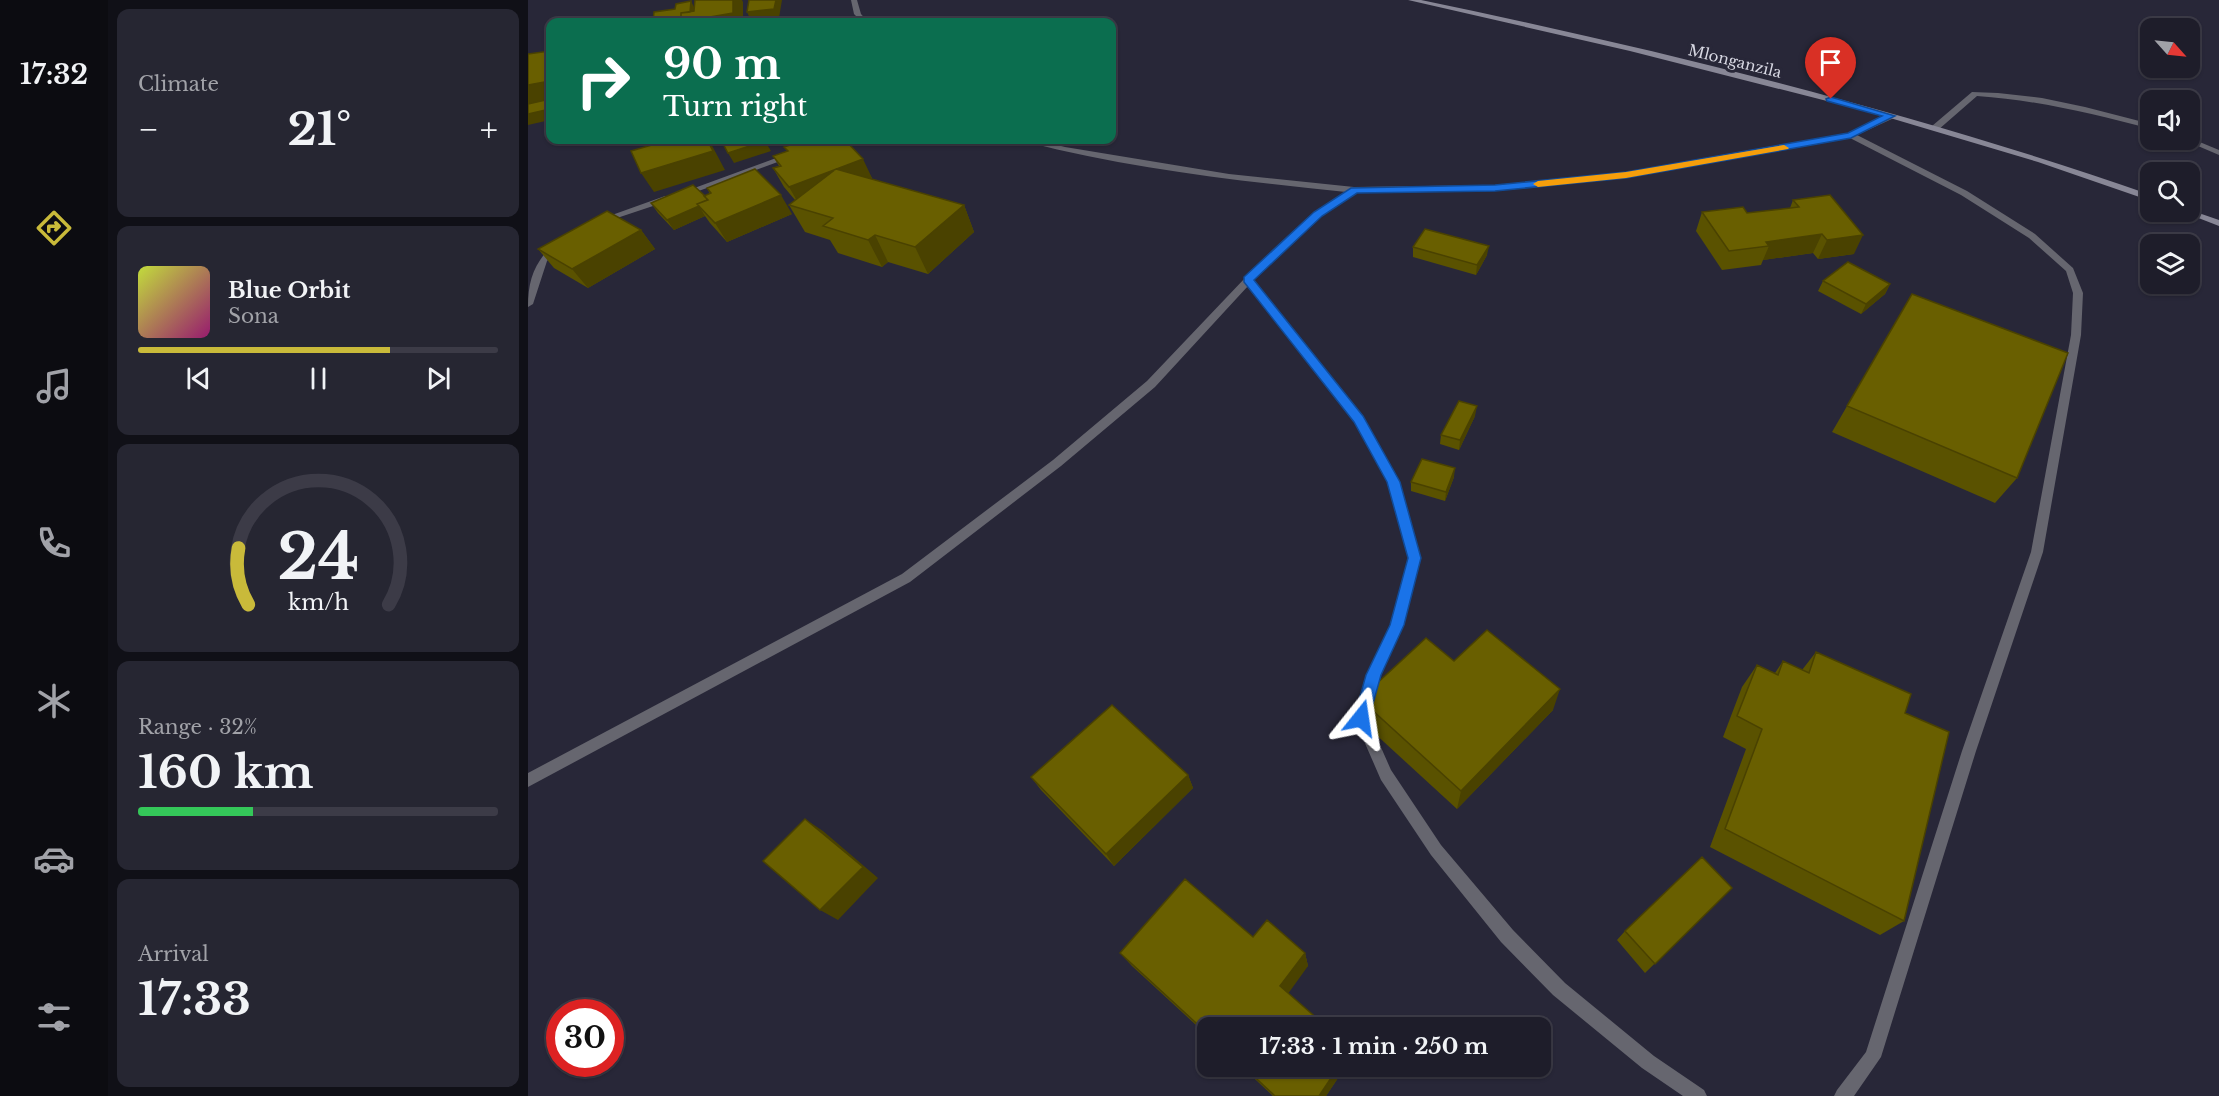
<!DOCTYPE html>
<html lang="en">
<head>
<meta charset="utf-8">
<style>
	body { margin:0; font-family:"Libre Baskerville",serif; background:#262632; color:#f1f3f6; height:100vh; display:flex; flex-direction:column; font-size:22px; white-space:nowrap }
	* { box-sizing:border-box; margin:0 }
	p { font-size:20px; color:#a1a2a8 }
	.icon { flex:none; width:33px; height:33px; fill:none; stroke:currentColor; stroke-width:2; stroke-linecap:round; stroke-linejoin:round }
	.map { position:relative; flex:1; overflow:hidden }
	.drawer { display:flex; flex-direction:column; gap:9px; padding:9px; background:#101017; width:420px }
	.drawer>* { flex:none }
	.banner { position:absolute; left:18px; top:18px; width:570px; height:126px; border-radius:12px; box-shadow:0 2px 4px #0004,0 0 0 2px #3c3b47; background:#0b6e4f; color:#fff; overflow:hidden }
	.needle { width:39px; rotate:117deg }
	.tools { position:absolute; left:1612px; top:18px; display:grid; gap:12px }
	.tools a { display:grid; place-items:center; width:60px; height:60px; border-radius:12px; background:#1e1d2a; box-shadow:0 2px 4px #0004,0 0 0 2px #3c3b47; font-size:30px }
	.speed { position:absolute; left:18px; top:999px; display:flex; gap:12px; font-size:30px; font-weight:700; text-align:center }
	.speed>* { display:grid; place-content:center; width:78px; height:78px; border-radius:50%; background:#1e1d2a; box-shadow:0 2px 4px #0004,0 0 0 2px #3c3b47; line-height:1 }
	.speed .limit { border:9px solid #d22; background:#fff; color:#111 }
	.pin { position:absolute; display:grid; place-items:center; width:51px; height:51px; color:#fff; margin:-62px -26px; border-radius:50% 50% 50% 0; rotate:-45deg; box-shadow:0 0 6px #0007 }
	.pin .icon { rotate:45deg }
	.me { position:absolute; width:66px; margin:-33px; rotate:15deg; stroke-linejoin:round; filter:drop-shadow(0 0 4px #0008) }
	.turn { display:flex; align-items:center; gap:21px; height:126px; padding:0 18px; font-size:27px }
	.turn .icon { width:78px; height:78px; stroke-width:2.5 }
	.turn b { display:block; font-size:42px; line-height:51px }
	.big { font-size:45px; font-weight:700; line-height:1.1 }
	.drawer .widget { flex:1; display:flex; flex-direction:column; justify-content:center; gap:9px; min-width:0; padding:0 21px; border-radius:12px; background:#262632 }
	.drawer .dial { align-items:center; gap:0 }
	.dial svg { height:156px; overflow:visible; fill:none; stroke:#3c3b47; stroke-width:7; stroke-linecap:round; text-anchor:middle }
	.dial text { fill:#f1f3f6; stroke:none }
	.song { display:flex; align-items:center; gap:18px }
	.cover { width:72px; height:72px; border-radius:9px; background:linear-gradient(135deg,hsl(70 70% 55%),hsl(320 70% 35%)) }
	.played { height:6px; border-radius:3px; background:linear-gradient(90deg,#c9ba3a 70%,#3c3b47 70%) }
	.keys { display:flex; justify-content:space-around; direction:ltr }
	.heat { display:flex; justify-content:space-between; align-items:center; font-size:33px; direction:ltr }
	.charge { height:9px; border-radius:4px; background:linear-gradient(90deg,#34c759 32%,#3c3b47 0) }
	.trip { position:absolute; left:669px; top:1017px; width:354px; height:60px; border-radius:12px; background:#1e1d2a; box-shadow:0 2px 4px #0004,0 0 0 2px #3c3b47; font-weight:700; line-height:60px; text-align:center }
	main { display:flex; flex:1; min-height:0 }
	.tabs { display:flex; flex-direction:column; width:108px; justify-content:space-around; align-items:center; background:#0c0c11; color:#a1a2a8 }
	.tabs .icon { width:42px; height:42px }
	.tabs .current { color:#c9ba3a }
	.tabs b { font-size:27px; color:#f1f3f6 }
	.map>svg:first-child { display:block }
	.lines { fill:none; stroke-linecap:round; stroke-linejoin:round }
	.street { fill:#66666f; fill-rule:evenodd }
	.secondary { fill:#888796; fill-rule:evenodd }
	.wall { fill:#5a5200 }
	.shaded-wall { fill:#4a4200 }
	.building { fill:#695f00; stroke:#4a4200; stroke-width:1.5 }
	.route { fill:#1a73e8; stroke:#114b97; stroke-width:1.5 }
	.slow { fill:#f59e0b }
	.labels { text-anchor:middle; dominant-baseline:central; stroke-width:6; stroke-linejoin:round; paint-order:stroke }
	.far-street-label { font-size:15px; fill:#d7d7e2; stroke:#282738 }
</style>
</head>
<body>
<main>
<nav class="tabs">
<b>17:32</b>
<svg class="icon current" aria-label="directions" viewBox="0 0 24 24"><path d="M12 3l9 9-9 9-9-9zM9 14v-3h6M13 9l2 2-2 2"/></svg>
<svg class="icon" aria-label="music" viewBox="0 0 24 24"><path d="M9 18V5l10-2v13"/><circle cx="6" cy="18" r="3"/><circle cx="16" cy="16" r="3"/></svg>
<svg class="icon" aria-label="phone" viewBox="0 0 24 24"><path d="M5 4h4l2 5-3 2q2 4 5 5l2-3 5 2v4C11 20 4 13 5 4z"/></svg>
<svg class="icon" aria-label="climate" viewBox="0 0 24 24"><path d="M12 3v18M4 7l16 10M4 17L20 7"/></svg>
<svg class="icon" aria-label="car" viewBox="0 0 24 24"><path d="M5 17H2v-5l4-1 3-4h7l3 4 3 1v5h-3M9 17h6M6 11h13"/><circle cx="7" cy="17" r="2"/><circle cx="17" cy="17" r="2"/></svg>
<svg class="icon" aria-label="filters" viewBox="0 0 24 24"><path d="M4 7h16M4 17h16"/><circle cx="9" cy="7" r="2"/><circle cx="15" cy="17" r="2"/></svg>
</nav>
<section class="drawer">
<div class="widget"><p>Climate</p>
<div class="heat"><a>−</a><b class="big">21°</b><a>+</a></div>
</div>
<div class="widget">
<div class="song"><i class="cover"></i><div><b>Blue Orbit</b><p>Sona</p></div></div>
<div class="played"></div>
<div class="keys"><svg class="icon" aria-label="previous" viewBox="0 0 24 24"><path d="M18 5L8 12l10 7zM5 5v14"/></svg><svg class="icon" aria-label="pause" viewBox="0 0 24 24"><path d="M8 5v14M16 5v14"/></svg><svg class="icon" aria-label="next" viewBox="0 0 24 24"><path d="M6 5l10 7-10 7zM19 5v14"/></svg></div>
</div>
<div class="widget dial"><svg viewBox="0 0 100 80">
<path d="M14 69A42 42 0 1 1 86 69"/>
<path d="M14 69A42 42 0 0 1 9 40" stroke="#c9ba3a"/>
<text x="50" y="56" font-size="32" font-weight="700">24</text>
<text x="50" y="72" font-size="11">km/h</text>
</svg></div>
<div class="widget"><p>Range · 32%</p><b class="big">160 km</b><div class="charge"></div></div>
<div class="widget"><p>Arrival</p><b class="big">17:33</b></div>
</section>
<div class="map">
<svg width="1691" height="1096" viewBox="0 0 1691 1096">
	<rect width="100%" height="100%" fill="#282738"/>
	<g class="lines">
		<path class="street" d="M 323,0 L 329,0 L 333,14 L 340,22 L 334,22 L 326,14 Z
			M 1444,92 L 1470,93 L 1514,98 L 1557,107 L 1623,124 L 1623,129 C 1565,114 1509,100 1449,96 L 1410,130 L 1404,130 L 1404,126 Z
			M 1363,114 L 1367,116 L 1366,118 L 1329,135 L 1439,191 L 1507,234 L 1545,268 L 1555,293 L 1553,335 L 1515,552 L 1448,751 L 1353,1057 L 1326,1096 L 1306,1096 L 1309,1090 L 1338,1052 L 1434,751 L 1503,552 L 1543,335 L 1545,293 L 1538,271 L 1501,238 L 1433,195 L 1322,138 L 1098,178 L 967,191 L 828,193 L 793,216 L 725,280 L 835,417 L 871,482 L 893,558 L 875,625 L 852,675 L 840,718 L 863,770 L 913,845 L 985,930 L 1037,983 L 1126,1056 L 1176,1090 L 1179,1096 L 1155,1096 L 1114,1068 L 1025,995 L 973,942 L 903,855 L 853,780 L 826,718 L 838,675 L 863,625 L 881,558 L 859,482 L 827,422 L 720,286 L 627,387 L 533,466 L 382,582 L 0,787 L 0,773 L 374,574 L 525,460 L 619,381 L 717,278 L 787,212 L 818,192 C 711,181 603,169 499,142 L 498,140 L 510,140 L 537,147 L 701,174 L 826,187 L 967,185 L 1098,172 L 1321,133 Z
			M 1662,138 L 1691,150 L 1691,155 L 1656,140 Z
			M 259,154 L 266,156 L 157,196 L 150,194 Z
			M 137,196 L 141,199 L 140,201 L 74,223 L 70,220 Z
			M 28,243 L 33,246 L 19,261 L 5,304 L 0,307 C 0,280 6,264 25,244 Z"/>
		<path class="secondary" d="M 880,0 L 893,0 C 1139,51 1385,112 1623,195 L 1623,201 L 1510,162 L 1342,112 L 1102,51 Z
			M 1662,210 L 1691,220 L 1691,226 L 1655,212 Z"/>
	</g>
	<path class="wall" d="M 265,140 L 317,140 L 344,178 L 342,179 L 436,205 L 446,232 L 400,274 L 360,262 L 354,267 L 310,253 L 302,240 L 277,232 L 261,205 L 267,200 L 256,187 L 245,168 L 251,166 L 245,156 L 259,151 L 256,147 L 268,143 Z
		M 179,188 L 264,214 L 199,242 L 182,223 L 177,216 L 146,230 L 130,213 L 123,203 L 177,196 L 182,194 Z
		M 1265,200 L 1326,254 L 1290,259 L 1285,253 L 1235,260 L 1233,265 L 1194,270 L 1168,231 L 1174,212 L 1219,213 L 1262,208 Z
		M 113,230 L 127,249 L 60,288 L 26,268 L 10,249 Z
		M 885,247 L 959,255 L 948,275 L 885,257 Z
		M 1295,281 L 1362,284 L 1357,294 L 1333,314 L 1290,291 Z
		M 1384,294 L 1489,478 L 1467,503 L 1304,432 Z
		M 947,416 L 931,450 L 912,444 L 913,435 Z
		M 926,477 L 917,501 L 883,491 L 883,482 Z
		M 1288,652 L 1377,713 L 1376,921 L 1352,935 L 1182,847 L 1218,749 L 1195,737 L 1214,687 L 1229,665 L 1247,673 L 1255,661 L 1274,670 Z
		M 926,661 L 1025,710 L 929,809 L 832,720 L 832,699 Z
		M 660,775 L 665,788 L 586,866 L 513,790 L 503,777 Z
		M 1204,888 L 1117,973 L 1089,940 L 1097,931 Z
		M 725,937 L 777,953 L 780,966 L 680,1028 L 680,1036 L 604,966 L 592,953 Z
		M 713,1066 L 818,1066 L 798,1096 L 745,1096 Z"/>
	<path class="shaded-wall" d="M 205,0 L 214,0 L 215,2 L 215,22 L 153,22 L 163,1 L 168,11 Z
		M 248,0 L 254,0 L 251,18 L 223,21 L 219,12 Z
		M 22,81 L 22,102 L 0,106 L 0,85 Z
		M 22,109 L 22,120 L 0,125 L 0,114 Z
		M 179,140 L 181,140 L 197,170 L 126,192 L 113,173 Z
		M 237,141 L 243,151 L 206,163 L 200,153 Z
		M 335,159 L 344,178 L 272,206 L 261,187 Z
		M 253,195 L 264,214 L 199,242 L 187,223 Z
		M 436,205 L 446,232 L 400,274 L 387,247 Z
		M 171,206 L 177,216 L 146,230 L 139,220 Z
		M 113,230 L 127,249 L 60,288 L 44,269 Z
		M 1294,234 L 1285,253 L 1235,260 L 1241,246 L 1238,242 Z
		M 347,235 L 360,262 L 354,267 L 340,240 Z
		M 1335,235 L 1326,254 L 1290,259 L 1299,240 Z
		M 961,246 L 959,255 L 948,275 L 949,265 Z
		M 1362,284 L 1357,294 L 1333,314 L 1338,304 Z
		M 949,406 L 947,416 L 931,450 L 932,440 Z
		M 927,468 L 926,477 L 917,501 L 918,492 Z
		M 1032,689 L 1025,710 L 929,809 L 933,791 Z
		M 660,775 L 665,788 L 586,866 L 578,854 Z
		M 277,819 L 295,831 L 350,878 L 310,920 L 292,910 Z
		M 777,953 L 780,966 L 757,998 L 752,986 Z
		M 811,1066 L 818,1066 L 798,1096 L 791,1096 Z"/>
	<path class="building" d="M 167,0 L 205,0 L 205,13 L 153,22 L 153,13 L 166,11 Z
		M 221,0 L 248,0 L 246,9 L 219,12 Z
		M 163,1 L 162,12 L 153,13 L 153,22 L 125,22 L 126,12 L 147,9 L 148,4 Z
		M 22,51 L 22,81 L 0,85 L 0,54 Z
		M 22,99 L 22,109 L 0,114 L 0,104 Z
		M 141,140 L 179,140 L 185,151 L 113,173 L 103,151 Z
		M 193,140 L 236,140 L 237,141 L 200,153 Z
		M 277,140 L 317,140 L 335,159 L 261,187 L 245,168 L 253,166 L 245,156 L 260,151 L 256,147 Z
		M 227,169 L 253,195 L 187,223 L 169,204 L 180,200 L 176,196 L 183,193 L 179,188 Z
		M 308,169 L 436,205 L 387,247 L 347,235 L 340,240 L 295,226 L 305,218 L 261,205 Z
		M 165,185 L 177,196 L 179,200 L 169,204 L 171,206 L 139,220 L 123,203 Z
		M 1302,195 L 1335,235 L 1299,240 L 1294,234 L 1238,242 L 1241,246 L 1201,251 L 1174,212 L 1215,207 L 1219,213 L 1271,207 L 1265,200 Z
		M 79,211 L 113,230 L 44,269 L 10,249 Z
		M 897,229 L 961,246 L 949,265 L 885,247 Z
		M 1320,262 L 1362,284 L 1338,304 L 1295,281 Z
		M 1384,294 L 1540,353 L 1489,478 L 1319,406 Z
		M 931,401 L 949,406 L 932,440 L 913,435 Z
		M 894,459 L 927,468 L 918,492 L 883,482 Z
		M 959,630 L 1032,689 L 933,791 L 832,699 L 898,638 L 926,661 Z
		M 1288,652 L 1383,694 L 1377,713 L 1421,732 L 1376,921 L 1197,829 L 1234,729 L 1209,716 L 1229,665 L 1250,675 L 1255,661 L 1281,673 Z
		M 584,705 L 660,775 L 578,854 L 503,777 Z
		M 277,819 L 335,867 L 292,910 L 235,861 Z
		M 1174,857 L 1204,888 L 1127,964 L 1097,931 Z
		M 657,879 L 725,937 L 739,920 L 777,953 L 752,986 L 800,1028 L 680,1028 L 680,1034 L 592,953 Z
		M 715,1066 L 811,1066 L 791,1096 L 747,1096 Z"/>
	<path class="route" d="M 1303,97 L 1367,116 L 1323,138 L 1098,178 L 967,191 L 829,193 L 794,216 L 726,280 L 835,416 L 872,482 L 893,558 L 876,625 L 853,675 L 841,718 L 839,723 L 828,723 L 826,718 L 838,675 L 862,625 L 880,558 L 859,482 L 826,422 L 716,282 L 716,277 L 786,212 L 823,188 L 967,185 L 1098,172 L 1320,133 L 1354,116 L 1299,101 L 1298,99 Z"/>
	<path class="slow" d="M 1256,145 L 1261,148 L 1260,149 L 1098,178 L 1010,187 L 1005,184 L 1010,181 L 1098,172 Z"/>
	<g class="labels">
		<g class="far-street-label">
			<text transform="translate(1207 61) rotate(14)">Mlonganzila</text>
		</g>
	</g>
</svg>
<div class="tools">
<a><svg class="needle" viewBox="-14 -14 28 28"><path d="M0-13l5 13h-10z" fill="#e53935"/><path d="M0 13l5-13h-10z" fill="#a1a2a8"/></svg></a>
<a><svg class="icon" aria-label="sound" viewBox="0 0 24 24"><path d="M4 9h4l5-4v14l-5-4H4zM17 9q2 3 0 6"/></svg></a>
<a><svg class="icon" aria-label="search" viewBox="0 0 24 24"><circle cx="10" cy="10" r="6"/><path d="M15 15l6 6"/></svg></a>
<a><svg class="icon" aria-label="layers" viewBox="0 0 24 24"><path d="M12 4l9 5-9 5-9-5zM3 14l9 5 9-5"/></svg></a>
</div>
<div class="speed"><div class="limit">30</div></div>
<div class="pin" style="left:1303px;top:99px;background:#d93025"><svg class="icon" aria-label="arrive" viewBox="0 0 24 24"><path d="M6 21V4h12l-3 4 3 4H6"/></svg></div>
<svg class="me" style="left:833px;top:718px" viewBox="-20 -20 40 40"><path d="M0-17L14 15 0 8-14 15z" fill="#1a73e8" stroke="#fff" stroke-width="4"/></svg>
<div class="trip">17:33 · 1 min · 250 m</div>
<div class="banner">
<div class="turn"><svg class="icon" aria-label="right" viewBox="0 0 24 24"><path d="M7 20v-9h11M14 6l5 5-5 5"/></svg><div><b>90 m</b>Turn right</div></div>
</div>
</div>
</main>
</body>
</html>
